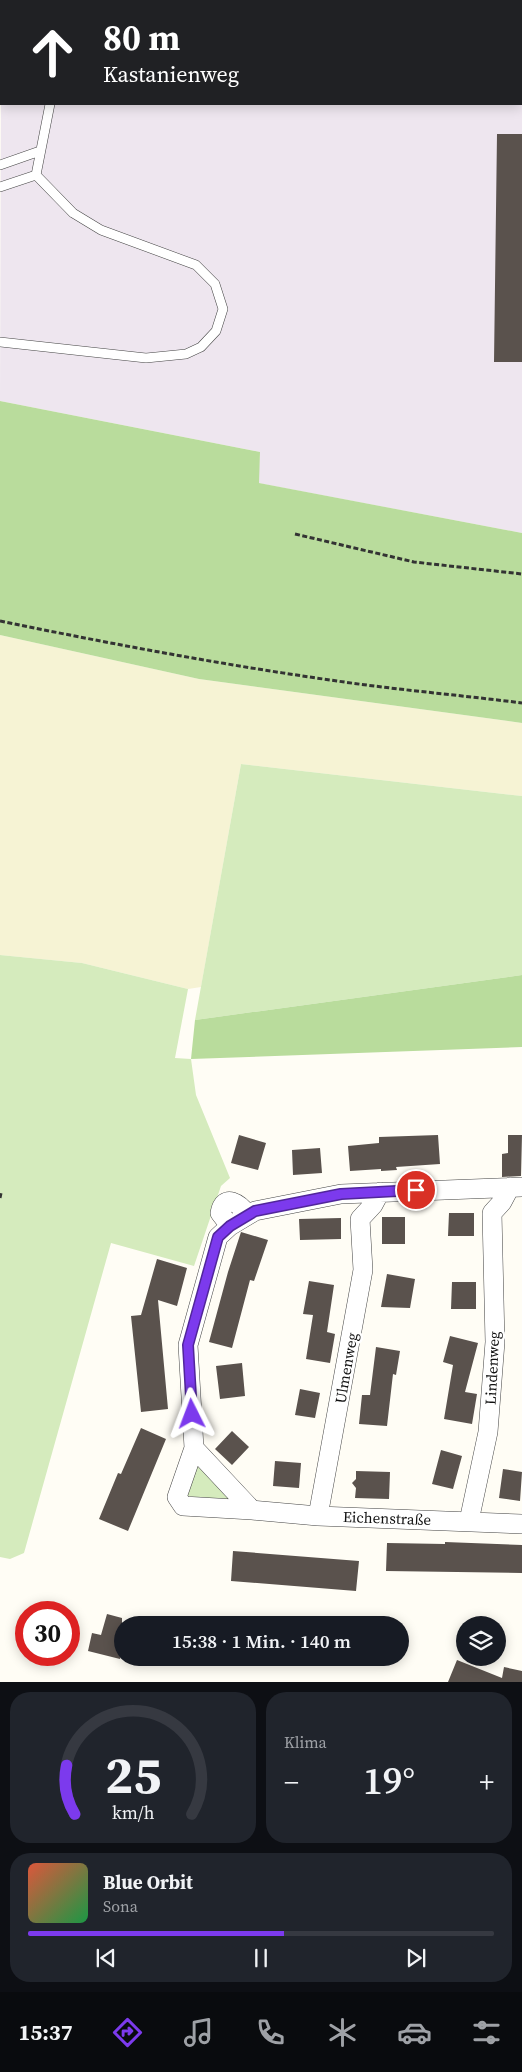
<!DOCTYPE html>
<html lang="de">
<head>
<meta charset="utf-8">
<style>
	body { margin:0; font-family:"Source Serif 4",serif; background:#20242c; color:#f1f3f6; height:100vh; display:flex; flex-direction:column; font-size:19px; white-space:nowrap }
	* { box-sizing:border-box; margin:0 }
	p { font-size:16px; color:#9ea1a6 }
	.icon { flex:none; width:28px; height:28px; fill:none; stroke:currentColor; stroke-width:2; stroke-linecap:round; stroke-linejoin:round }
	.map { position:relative; height:1682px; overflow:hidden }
	.drawer { display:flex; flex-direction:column; gap:10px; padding:10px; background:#0d0f14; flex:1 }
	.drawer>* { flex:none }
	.banner { position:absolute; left:0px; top:0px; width:522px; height:105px; box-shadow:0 2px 12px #0003; background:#202124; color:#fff; overflow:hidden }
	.fabs { position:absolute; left:456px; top:1616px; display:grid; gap:10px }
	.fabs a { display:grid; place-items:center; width:50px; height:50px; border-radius:50%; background:#171b24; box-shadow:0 2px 12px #0003; font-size:25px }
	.speed { position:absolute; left:15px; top:1601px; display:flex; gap:10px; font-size:25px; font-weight:700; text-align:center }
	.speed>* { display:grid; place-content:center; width:65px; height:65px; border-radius:50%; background:#171b24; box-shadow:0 2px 12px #0003; line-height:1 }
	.speed .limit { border:8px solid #d22; background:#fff; color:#111 }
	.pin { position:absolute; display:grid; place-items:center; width:42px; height:42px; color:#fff; margin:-21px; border:2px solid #fff; border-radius:50%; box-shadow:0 1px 5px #0007 }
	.me { position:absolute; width:55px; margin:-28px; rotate:357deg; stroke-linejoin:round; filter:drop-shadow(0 0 4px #0008) }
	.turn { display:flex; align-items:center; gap:18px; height:105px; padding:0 20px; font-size:22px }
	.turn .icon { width:65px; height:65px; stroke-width:2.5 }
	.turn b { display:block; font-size:35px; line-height:42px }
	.big { font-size:38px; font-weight:600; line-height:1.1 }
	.drawer .tile { flex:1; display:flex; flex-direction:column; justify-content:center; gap:8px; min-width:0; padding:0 18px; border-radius:20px; background:#20242c }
	.drawer .dial { align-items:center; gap:0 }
	.dial svg { height:130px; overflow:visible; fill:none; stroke:#363941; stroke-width:7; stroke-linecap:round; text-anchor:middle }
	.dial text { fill:#f1f3f6; stroke:none }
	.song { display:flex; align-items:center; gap:15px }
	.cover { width:60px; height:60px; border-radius:8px; background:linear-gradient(135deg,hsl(10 70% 55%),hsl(140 70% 35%)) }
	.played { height:5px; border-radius:2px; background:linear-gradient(90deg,#7c3aed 55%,#363941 55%) }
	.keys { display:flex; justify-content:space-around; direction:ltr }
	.heat { display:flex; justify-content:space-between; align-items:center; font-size:28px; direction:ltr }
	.drawer .tiles { flex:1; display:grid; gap:10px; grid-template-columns:1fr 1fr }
	.tile:last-child { grid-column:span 2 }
	.trip { position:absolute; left:114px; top:1616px; width:295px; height:50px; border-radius:25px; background:#171b24; box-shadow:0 2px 12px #0003; font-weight:600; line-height:50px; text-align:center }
	.menu { display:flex; height:80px; justify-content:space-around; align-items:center; background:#090b0e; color:#9ea1a6 }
	.menu .icon { width:35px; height:35px }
	.menu .on { color:#7c3aed }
	.menu b { font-size:22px; color:#f1f3f6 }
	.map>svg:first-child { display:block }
	.industrial { fill:#eee6ef }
	.farmland { fill:#f6f3d4 }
	.green { fill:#d5ebbd }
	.forest { fill:#b9dc9c }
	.building { fill:#5a524d }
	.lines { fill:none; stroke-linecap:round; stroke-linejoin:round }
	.service-casing { stroke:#444; stroke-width:10 }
	.minor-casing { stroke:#444; stroke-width:20 }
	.path { stroke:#333; stroke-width:3; stroke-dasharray:5 2.5; stroke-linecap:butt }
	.service { stroke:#fff; stroke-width:9 }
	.minor { stroke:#fff; stroke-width:19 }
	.route-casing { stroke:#51269a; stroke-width:12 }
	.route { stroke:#7c3aed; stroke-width:9 }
	.labels { text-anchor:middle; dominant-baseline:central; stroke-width:5; stroke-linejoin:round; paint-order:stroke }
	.street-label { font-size:15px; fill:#111; stroke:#fff }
</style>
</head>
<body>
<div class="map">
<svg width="522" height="1682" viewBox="0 0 522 1682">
	<rect width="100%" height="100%" fill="#fffdf5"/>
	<path class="industrial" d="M 23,0 L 522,0 L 522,533 L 258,483 L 260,452 L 0,401 L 1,79 L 1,104 L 521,104 L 521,1 Z"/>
	<path class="farmland" d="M 0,635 L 199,679 L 522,723 L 522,796 L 241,764 L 201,987 L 188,989 L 82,963 L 0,955 Z"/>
	<path class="green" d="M 241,764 L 522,796 L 522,975 L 195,1020 Z
		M 0,955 L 82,963 L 188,989 L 175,1058 L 191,1059 L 196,1095 L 230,1178 L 221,1186 L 194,1266 L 111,1243 L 24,1553 L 10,1559 L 0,1557 Z
		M 198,1463 L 232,1500 L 186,1496 Z"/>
	<path class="forest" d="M 0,401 L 260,452 L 259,483 L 522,533 L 522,723 L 199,679 L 0,635 Z
		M 522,975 L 522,1047 L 191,1059 L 195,1020 Z"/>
	<path class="building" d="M 497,134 L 522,134 L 522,362 L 494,362 Z
		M 239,1135 L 266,1143 L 258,1170 L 231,1163 Z
		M 438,1135 L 440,1164 L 396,1167 L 397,1170 L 381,1171 L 381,1169 L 350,1171 L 348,1146 L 379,1143 L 379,1137 Z
		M 508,1135 L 522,1135 L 521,1176 L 502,1177 L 502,1154 L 508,1153 Z
		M 320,1148 L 322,1173 L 293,1175 L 292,1150 Z
		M 449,1213 L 474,1213 L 474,1236 L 448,1236 Z
		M 382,1217 L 405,1217 L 405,1244 L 382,1244 Z
		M 341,1218 L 341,1239 L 300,1240 L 299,1219 Z
		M 241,1232 L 268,1240 L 254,1281 L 250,1280 L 232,1348 L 209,1342 L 228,1272 Z
		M 157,1259 L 187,1268 L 177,1306 L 158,1300 L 168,1409 L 141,1412 L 131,1316 L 141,1315 Z
		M 387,1274 L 415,1279 L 410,1308 L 381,1307 Z
		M 309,1281 L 334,1285 L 327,1332 L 335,1334 L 330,1363 L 306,1359 L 313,1315 L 303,1314 Z
		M 452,1282 L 476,1282 L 476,1309 L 451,1309 Z
		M 450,1336 L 478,1343 L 465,1392 L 477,1394 L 472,1424 L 444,1419 L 453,1365 L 443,1362 Z
		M 376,1347 L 400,1351 L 396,1375 L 393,1374 L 387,1426 L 359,1424 L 362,1395 L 370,1395 Z
		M 242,1363 L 245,1396 L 220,1399 L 216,1366 Z
		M 300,1389 L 320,1393 L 315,1418 L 295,1415 Z
		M 141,1428 L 166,1439 L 128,1531 L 99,1519 L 118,1473 L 121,1474 Z
		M 232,1431 L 249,1447 L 232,1465 L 215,1449 Z
		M 441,1450 L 462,1456 L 453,1489 L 432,1484 Z
		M 275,1461 L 301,1463 L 299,1488 L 273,1486 Z
		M 503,1469 L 522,1472 L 520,1501 L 499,1498 Z
		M 356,1471 L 390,1472 L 389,1499 L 355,1498 L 356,1488 L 352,1483 L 356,1479 Z
		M 445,1542 L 522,1545 L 522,1573 L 386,1571 L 387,1543 L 445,1544 Z
		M 233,1551 L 359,1561 L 356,1591 L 231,1581 Z
		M 107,1614 L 122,1618 L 122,1652 L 120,1659 L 88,1651 L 92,1633 L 101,1635 Z
		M 457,1660 L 502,1678 L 504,1667 L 522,1671 L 522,1682 L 448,1682 Z"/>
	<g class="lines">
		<defs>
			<path id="service" d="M 0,165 L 40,151
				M 36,175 L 50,104
				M 0,187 L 36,175
				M 0,342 L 146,358 L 186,354 L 201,347 L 216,331 L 223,309 L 215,284 L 196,265 L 101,230 L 73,213 L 36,175"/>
			<path id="minor" d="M 89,0 L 94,1
				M 169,0 L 170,1
				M 521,15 L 522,15
				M 230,1226 L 220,1213 C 224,1192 240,1204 248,1215
				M 194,1448 L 252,1510 L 183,1506 L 177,1497 L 194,1448 L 188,1345 L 218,1237 L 230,1226 L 255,1211 L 341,1194 L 522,1187
				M 252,1510 L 318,1516 L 522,1524
				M 318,1516 L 363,1270 L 360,1219 L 373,1205 L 380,1192
				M 469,1521 L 488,1432 L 495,1342 L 492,1213 L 502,1202 L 510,1187"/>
		</defs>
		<use href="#service" class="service-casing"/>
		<use href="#minor" class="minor-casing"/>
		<path class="path" d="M 295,534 L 414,562 L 522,574
			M 0,621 C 112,644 224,665 337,681 C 398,690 460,695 522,703
			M 0,1198 L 1,1193"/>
		<use href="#service" class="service"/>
		<use href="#minor" class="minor"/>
	</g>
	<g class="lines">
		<defs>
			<path id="route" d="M 192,1414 L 188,1345 L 218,1237 L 230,1226 L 255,1211 L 341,1194 L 416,1190"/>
		</defs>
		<use href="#route" class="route-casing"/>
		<use href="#route" class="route"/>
	</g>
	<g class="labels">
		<g class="street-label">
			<text transform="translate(346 1368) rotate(-80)">Ulmenweg</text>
			<text transform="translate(492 1368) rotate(-87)">Lindenweg</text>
			<text transform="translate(387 1518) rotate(2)">Eichenstraße</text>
		</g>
	</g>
</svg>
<div class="fabs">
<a><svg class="icon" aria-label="layers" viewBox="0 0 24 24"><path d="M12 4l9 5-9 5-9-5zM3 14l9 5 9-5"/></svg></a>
</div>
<div class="speed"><div class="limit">30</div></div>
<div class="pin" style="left:416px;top:1190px;background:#d93025"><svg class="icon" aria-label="arrive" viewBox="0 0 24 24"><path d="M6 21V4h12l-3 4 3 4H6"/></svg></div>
<svg class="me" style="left:192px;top:1414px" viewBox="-20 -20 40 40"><path d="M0-17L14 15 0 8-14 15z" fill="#7c3aed" stroke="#fff" stroke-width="4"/></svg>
<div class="trip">15:38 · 1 Min. · 140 m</div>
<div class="banner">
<div class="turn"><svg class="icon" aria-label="ahead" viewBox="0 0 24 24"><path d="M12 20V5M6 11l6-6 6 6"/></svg><div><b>80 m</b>Kastanienweg</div></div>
</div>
</div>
<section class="drawer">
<div class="tiles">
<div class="tile dial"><svg viewBox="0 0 100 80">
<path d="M14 69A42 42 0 1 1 86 69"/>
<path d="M14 69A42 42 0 0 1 9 39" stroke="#7c3aed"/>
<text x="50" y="56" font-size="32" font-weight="700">25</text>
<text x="50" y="72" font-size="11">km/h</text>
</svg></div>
<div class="tile"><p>Klima</p>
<div class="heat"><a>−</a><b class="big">19°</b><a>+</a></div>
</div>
<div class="tile">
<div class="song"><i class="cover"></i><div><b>Blue Orbit</b><p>Sona</p></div></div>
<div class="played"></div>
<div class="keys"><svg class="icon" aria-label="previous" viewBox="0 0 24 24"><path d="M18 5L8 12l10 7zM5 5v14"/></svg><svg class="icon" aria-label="pause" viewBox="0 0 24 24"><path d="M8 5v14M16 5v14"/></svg><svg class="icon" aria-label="next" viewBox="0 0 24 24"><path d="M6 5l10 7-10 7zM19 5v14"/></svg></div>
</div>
</div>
</section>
<nav class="menu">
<b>15:37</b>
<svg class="icon on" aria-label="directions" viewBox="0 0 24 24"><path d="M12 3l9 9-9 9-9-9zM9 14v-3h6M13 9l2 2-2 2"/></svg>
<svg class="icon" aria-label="music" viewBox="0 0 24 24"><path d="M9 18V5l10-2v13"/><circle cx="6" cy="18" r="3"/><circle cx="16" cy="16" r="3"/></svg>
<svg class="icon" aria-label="phone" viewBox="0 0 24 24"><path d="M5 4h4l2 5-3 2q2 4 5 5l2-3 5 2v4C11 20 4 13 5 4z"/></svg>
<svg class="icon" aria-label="climate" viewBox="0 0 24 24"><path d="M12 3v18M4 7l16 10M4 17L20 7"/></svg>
<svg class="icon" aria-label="car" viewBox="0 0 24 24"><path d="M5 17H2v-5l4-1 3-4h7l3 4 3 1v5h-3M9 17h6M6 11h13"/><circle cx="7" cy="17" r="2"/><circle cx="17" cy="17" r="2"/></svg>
<svg class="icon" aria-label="filters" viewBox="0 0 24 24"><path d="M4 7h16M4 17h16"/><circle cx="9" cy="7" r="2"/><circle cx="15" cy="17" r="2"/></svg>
</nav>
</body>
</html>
